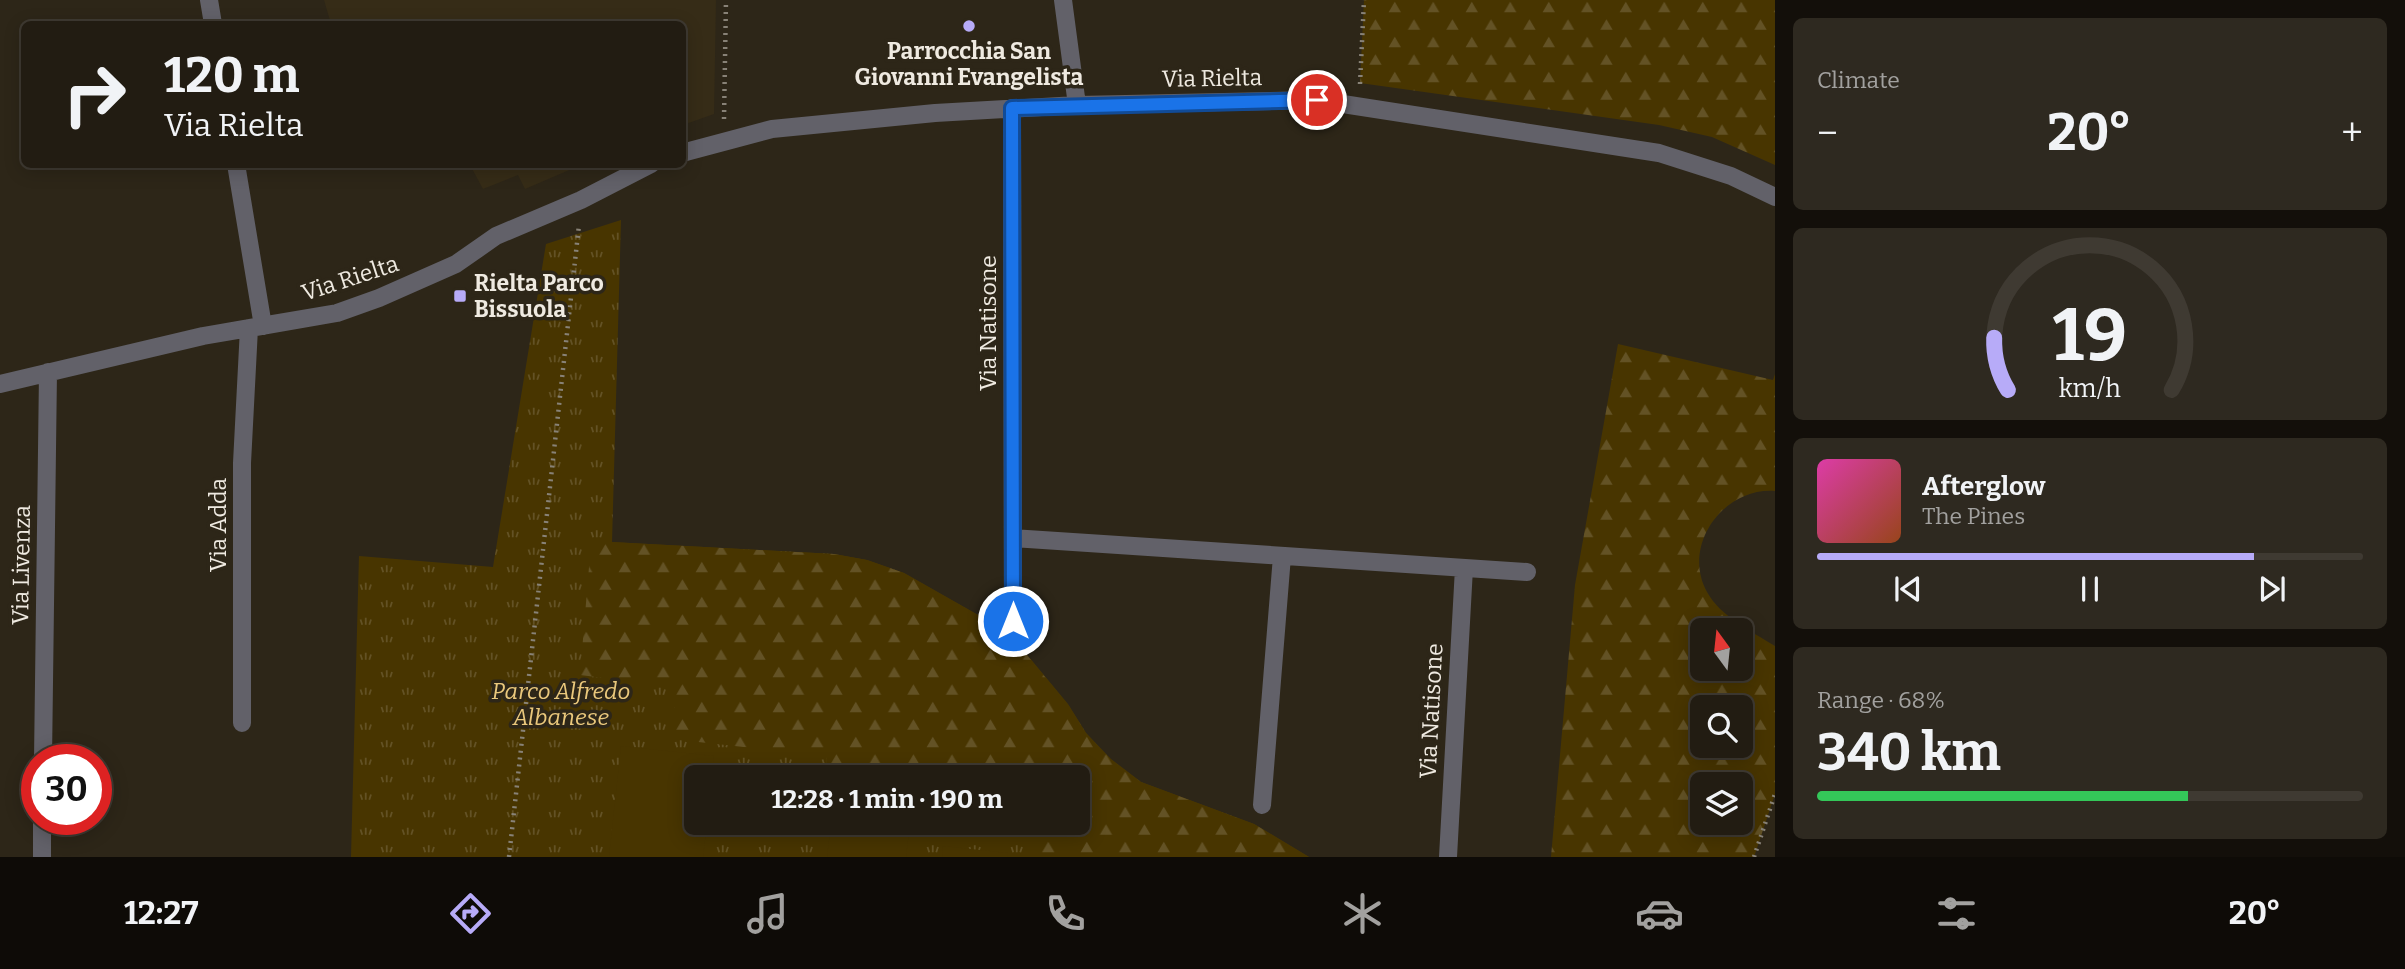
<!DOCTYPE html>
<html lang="en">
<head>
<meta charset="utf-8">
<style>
	body { margin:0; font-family:Bitter,serif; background:#2e2920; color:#f1f3f6; height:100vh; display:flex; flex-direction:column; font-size:26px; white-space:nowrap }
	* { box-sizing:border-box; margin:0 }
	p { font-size:23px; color:#a2a19f }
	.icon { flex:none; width:38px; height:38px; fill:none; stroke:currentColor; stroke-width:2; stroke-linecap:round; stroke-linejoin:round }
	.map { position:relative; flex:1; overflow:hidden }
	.drawer { display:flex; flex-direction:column; gap:18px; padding:18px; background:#130f0a; width:630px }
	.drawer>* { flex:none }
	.guide { position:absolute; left:21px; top:21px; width:665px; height:147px; border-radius:10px; box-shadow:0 4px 18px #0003,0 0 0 2px #3f3a32; background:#221c12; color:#f1f3f6; overflow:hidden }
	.needle { width:46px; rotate:345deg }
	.controls { position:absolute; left:1690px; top:618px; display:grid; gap:14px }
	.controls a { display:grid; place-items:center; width:63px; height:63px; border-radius:10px; background:#221c12; box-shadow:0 4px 18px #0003,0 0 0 2px #3f3a32; font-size:35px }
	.speed { position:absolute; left:21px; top:744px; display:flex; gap:14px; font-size:35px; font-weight:700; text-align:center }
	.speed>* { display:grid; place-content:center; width:91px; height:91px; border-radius:50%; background:#221c12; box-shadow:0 4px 18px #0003,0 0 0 2px #3f3a32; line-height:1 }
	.speed .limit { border:10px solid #d22; background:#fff; color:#111 }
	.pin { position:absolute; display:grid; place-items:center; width:60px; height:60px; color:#fff; margin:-30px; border:4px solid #fff; border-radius:50%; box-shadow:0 2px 7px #0007 }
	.me { position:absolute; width:77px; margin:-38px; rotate:0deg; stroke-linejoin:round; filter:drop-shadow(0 0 5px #0008) }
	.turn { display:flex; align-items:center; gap:24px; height:147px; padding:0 28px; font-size:32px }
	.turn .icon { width:91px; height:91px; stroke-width:2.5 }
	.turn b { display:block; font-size:49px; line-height:60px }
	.big { font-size:52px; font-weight:700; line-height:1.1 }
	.drawer .tile { flex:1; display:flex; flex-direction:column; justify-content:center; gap:10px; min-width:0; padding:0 24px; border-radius:10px; background:#2e2920 }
	.drawer .dial { align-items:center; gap:0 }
	.dial svg { height:182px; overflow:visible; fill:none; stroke:#3f3a32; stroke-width:7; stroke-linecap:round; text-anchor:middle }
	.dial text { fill:#f1f3f6; stroke:none }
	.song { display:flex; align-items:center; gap:21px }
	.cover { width:84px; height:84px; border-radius:10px; background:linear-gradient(135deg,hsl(320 70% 55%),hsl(20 70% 35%)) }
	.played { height:7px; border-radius:4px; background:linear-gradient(90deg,#b7abf8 80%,#3f3a32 80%) }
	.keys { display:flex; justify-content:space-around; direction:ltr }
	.heat { display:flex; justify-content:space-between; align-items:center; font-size:38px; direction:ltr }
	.charge { height:10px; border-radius:5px; background:linear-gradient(90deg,#34c759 68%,#3f3a32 0) }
	.trip { position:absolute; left:684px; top:765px; width:406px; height:70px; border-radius:10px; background:#221c12; box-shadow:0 4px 18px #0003,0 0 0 2px #3f3a32; font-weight:700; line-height:70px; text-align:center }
	.tab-bar { display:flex; height:112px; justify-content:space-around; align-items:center; background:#0e0b07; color:#a2a19f }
	.tab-bar .icon { width:49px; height:49px }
	.tab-bar .current { color:#b7abf8 }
	.tab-bar b { font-size:32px; color:#f1f3f6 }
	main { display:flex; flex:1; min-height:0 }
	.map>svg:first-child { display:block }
	.built { fill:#362c17 }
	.grass { fill:url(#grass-tufts); fill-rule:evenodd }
	.forest { fill:url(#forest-firs); fill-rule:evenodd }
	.pitch { fill:#483500 }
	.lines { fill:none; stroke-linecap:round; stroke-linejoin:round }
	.path { stroke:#888277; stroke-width:4.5; stroke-dasharray:2 5; stroke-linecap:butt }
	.minor { stroke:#626169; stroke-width:18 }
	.route-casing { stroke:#114b97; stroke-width:18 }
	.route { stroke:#1a73e8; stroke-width:12 }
	.poi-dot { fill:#b7abf8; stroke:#2d2618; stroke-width:2.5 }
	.labels { text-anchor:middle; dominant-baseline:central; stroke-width:7; stroke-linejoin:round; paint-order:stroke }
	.poi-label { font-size:23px; font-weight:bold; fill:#efeae1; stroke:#2d2618 }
	.street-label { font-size:23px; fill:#efeae1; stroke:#2d2618 }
	.park-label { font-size:23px; font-style:italic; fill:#eac87c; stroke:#2d2618 }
</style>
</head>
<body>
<main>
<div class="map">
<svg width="1775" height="857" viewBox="0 0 1775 857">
	<defs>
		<pattern id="grass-tufts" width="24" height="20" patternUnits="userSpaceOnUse" patternTransform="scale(1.75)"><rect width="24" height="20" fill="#483500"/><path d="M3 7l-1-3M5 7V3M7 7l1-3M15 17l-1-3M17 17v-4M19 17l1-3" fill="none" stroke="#635225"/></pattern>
		<pattern id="forest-firs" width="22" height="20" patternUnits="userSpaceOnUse" patternTransform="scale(1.75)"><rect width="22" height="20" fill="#483500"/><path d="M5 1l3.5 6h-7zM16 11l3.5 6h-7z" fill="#635225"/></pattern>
	</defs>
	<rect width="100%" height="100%" fill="#2d2618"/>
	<path class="built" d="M 324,0 L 716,0 L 714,114 L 683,125 L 682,24 L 331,24 Z
		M 470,165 L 581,165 L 525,189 L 518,175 L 483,189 Z"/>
	<path class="grass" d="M 621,220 L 612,542 L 834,554 L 867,560 L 904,573 L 1008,632 L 1068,704 L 1086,733 L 1109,758 L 1141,782 L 1254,824 L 1309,857 L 351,857 L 359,556 L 493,567 L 546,244 ZM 696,777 L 1078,777 L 1078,822 L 696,822 Z"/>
	<path class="forest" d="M 1364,0 L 1775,0 L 1775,165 L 1712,137 L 1659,125 L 1360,83 Z
		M 1618,344 L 1773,380 L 1775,374 L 1775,491 C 1724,487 1681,545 1707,592 C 1721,617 1751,631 1775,646 L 1775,794 L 1754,857 L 1551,857 L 1575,585 ZM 1703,630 L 1741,630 L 1741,668 L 1703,668 ZM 1703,707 L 1741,707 L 1741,746 L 1703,746 ZM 1703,784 L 1741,784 L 1741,822 L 1703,822 Z
		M 611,542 L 834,554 L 867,560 L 904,573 L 1008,632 L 1069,706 L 1086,733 L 1111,759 L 1141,782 L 1254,824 L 1309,857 L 1029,857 L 1031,838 L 929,826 L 929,823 L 1078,822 L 1078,777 L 826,777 L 827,756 L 671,739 L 677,687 L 580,675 L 591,543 Z"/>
	<path class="pitch" d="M 621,746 L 714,756 L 712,777 L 696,777 L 696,822 L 707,823 L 703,857 L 609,857 Z
		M 831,823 L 910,823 L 906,857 L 827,857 Z
		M 943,846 L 1008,853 L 1007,857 L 942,857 Z"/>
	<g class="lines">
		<path class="path" d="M 1360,84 L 1364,0
			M 724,119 L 726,0
			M 509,857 L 579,225
			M 1754,857 L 1775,794"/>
		<path class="minor" d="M 209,0 L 213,24
			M 1063,0 L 1077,105
			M 1012,108 L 1013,621
			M 682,153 L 772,129 L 935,113 L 1077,105 L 1317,100 L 1659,153 L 1731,176 L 1775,197
			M 236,164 L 263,326
			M 0,384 L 203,336 L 337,313 L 379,298 L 456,264 L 496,236 L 581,200 L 651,164
			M 1013,538 L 1527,572
			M 242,723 L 242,463 L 249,328
			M 43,760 L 48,372
			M 1262,805 L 1282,556
			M 42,857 L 42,819
			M 1448,857 L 1464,568"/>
	</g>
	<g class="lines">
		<defs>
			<path id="route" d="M 1013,621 L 1012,108 L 1317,100"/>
		</defs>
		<use href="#route" class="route-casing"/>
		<use href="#route" class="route"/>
	</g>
	<g class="poi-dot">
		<circle cx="969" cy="26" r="7"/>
		<rect x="453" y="289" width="14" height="14" rx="3.5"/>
	</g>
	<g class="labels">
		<g class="poi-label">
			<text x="969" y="51">Parrocchia San<tspan x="969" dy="26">Giovanni Evangelista</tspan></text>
			<text x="474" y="283" text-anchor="start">Rielta Parco<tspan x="474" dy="26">Bissuola</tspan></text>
		</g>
		<g class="street-label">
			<text transform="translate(1212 78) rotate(-1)">Via Rielta</text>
			<text transform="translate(350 278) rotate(-18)">Via Rielta</text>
			<text transform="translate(988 323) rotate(-90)">Via Natisone</text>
			<text transform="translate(218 525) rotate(-90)">Via Adda</text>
			<text transform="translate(21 565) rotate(-89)">Via Livenza</text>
			<text transform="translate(1431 711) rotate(-87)">Via Natisone</text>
		</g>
		<g class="park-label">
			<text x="561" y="691">Parco Alfredo<tspan x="561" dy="26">Albanese</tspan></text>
		</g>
	</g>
</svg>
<div class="controls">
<a><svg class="needle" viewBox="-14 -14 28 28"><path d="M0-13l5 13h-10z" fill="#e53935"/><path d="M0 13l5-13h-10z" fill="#a2a19f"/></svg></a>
<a><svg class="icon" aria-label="search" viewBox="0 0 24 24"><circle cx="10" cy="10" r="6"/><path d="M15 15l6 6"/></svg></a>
<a><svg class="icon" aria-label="layers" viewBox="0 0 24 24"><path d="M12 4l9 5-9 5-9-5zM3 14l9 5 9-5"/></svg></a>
</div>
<div class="speed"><div class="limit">30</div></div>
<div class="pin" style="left:1317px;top:100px;background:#d93025"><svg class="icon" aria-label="arrive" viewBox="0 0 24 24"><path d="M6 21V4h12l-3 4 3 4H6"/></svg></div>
<svg class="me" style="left:1013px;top:621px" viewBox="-20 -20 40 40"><circle r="17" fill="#1a73e8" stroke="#fff" stroke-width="3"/><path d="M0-11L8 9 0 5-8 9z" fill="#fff"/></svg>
<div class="trip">12:28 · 1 min · 190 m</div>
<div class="guide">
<div class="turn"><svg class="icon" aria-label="right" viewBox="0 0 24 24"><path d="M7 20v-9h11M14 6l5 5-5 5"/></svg><div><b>120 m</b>Via Rielta</div></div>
</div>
</div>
<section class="drawer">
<div class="tile"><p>Climate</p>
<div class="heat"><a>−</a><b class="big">20°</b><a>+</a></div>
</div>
<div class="tile dial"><svg viewBox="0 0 100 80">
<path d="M14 69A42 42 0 1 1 86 69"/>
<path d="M14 69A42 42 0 0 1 8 46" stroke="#b7abf8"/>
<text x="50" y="56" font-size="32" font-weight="700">19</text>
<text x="50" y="72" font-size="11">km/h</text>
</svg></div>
<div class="tile">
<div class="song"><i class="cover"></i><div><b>Afterglow</b><p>The Pines</p></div></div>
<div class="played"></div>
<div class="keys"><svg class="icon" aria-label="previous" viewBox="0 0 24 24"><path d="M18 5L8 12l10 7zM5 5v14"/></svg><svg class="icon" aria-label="pause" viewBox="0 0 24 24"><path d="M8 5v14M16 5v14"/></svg><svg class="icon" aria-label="next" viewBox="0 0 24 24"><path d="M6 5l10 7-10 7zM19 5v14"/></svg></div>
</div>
<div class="tile"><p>Range · 68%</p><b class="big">340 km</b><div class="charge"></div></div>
</section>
</main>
<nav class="tab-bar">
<b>12:27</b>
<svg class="icon current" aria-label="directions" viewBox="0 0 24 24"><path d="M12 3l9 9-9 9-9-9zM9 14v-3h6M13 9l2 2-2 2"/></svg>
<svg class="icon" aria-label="music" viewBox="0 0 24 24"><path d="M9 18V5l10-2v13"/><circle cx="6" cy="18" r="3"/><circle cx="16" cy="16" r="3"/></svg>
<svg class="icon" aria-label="phone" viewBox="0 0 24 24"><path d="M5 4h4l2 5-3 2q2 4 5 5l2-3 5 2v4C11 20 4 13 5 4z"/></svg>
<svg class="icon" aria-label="climate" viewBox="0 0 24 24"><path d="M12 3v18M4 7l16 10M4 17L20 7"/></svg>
<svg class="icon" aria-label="car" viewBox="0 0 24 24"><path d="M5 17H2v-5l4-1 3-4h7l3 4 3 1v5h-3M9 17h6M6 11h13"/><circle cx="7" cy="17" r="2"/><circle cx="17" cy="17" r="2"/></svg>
<svg class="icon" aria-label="filters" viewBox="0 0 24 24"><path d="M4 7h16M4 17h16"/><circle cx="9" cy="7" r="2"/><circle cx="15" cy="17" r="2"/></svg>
<b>20°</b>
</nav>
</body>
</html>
